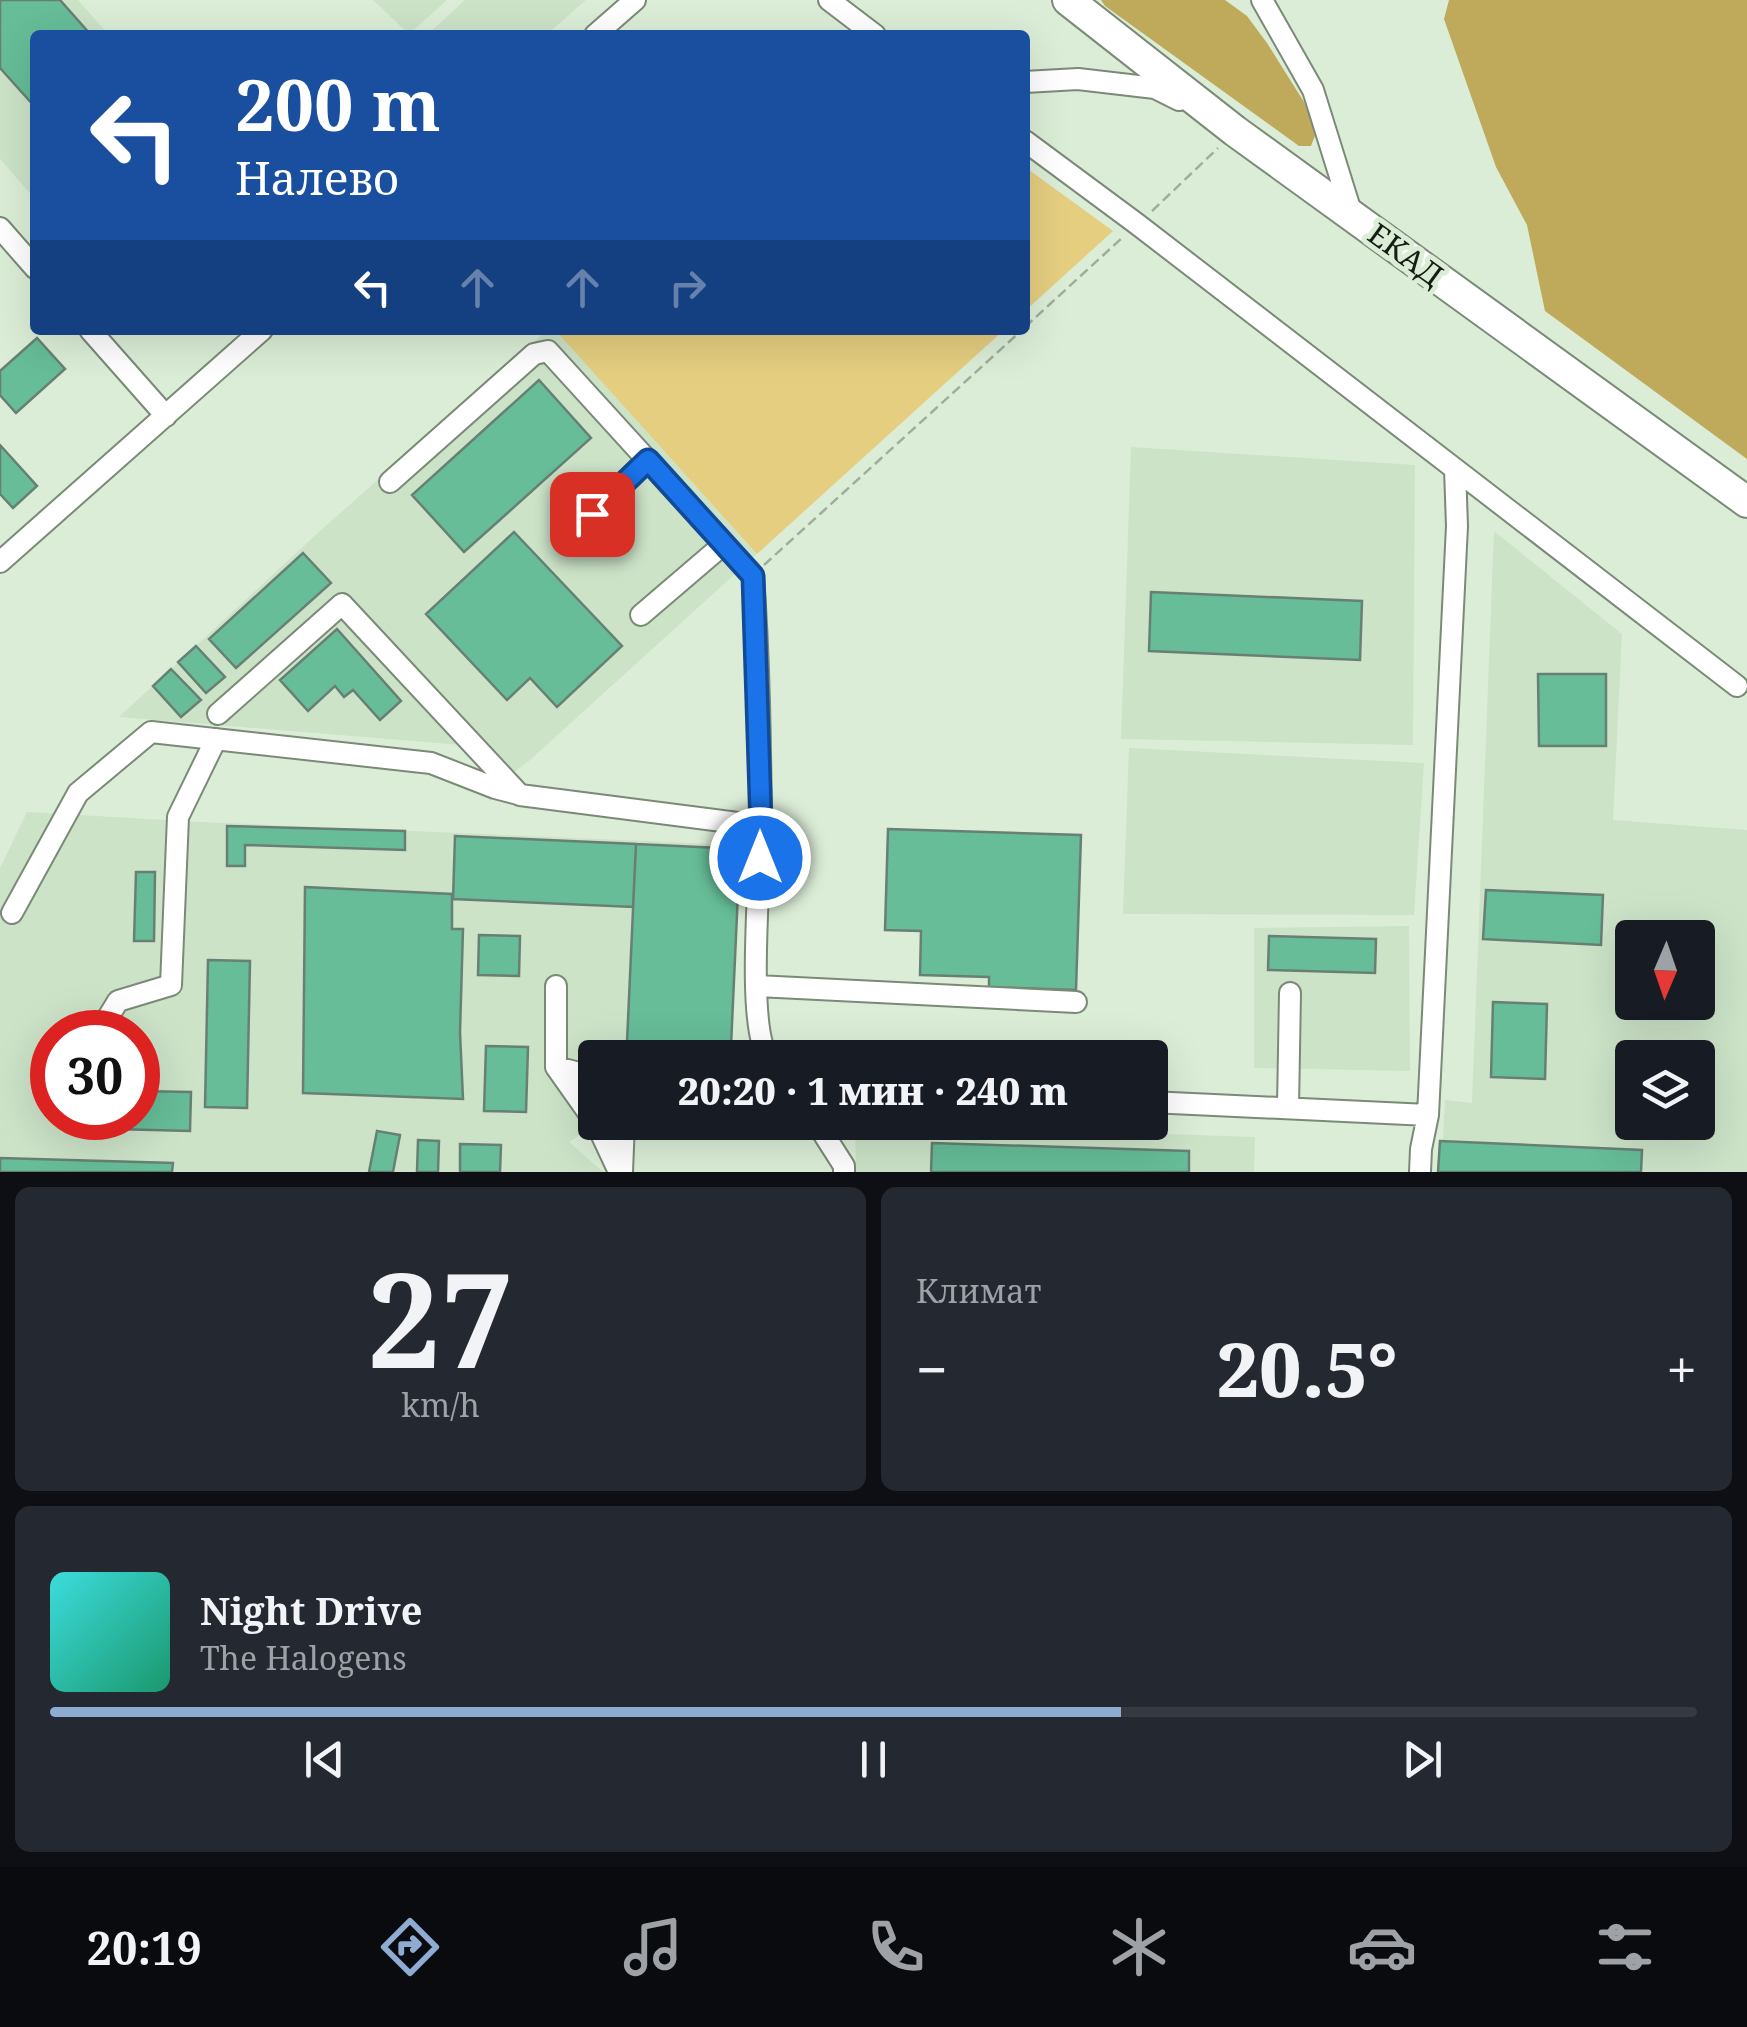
<!DOCTYPE html>
<html lang="ru">
<head>
<meta charset="utf-8">
<style>
	body { margin:0; font-family:"Noto Serif",serif; background:#242831; color:#f1f3f6; height:100vh; display:flex; flex-direction:column; font-size:38px; white-space:nowrap }
	* { box-sizing:border-box; margin:0 }
	p { font-size:32px; color:#9ea1a6 }
	.icon { flex:none; width:55px; height:55px; fill:none; stroke:currentColor; stroke-width:2; stroke-linecap:round; stroke-linejoin:round }
	.map { position:relative; height:1172px; overflow:hidden }
	.side { display:flex; flex-direction:column; gap:15px; padding:15px; background:#0d0f14; flex:1 }
	.side>* { flex:none }
	.guide { position:absolute; left:30px; top:30px; width:1000px; height:305px; border-radius:10px; box-shadow:0 10px 40px #0002; background:#1a4fa0; color:#fff; overflow:hidden }
	.needle { width:65px; rotate:182deg }
	.buttons { position:absolute; left:1615px; top:920px; display:grid; gap:20px }
	.buttons a { display:grid; place-items:center; width:100px; height:100px; border-radius:10px; background:#171b24; box-shadow:0 10px 40px #0002; font-size:50px }
	.speed { position:absolute; left:30px; top:1010px; display:flex; gap:20px; font-size:50px; font-weight:700; text-align:center }
	.speed>* { display:grid; place-content:center; width:130px; height:130px; border-radius:50%; background:#171b24; box-shadow:0 10px 40px #0002; line-height:1 }
	.speed .limit { border:15px solid #d22; background:#fff; color:#111 }
	.pin { position:absolute; display:grid; place-items:center; width:85px; height:85px; color:#fff; margin:-42px; border-radius:20px; box-shadow:0 5px 15px #0006 }
	.me { position:absolute; width:110px; margin:-55px; rotate:0deg; stroke-linejoin:round; filter:drop-shadow(0 0 8px #0008) }
	.turn { display:flex; align-items:center; gap:35px; height:210px; padding:0 40px; font-size:45px }
	.turn .icon { width:130px; height:130px; stroke-width:2.5 }
	.turn b { display:block; font-size:70px; line-height:85px }
	.lanes { display:flex; align-items:center; height:95px; padding:0 40px; background:#0003; justify-content:center; gap:50px; direction:ltr }
	.lanes .off { opacity:.35 }
	.big { font-size:75px; font-weight:800; line-height:1.1 }
	.side .tile { flex:1; display:flex; flex-direction:column; justify-content:center; gap:15px; min-width:0; padding:0 35px; border-radius:15px; background:#242831 }
	.side .dial { align-items:center; gap:0 }
	.dial b { font-size:130px; line-height:1 }
	.song { display:flex; align-items:center; gap:30px }
	.cover { width:120px; height:120px; border-radius:15px; background:linear-gradient(135deg,hsl(180 70% 55%),hsl(160 70% 35%)) }
	.played { height:10px; border-radius:5px; background:linear-gradient(90deg,#8eabd2 65%,#363941 65%) }
	.keys { display:flex; justify-content:space-around; direction:ltr }
	.heat { display:flex; justify-content:space-between; align-items:center; font-size:55px; direction:ltr }
	.side .tiles { flex:1; display:grid; gap:15px; grid-template-columns:1fr 1fr }
	.tile:last-child { grid-column:span 2 }
	.trip { position:absolute; left:578px; top:1040px; width:590px; height:100px; border-radius:10px; background:#171b24; box-shadow:0 10px 40px #0002; font-weight:800; line-height:100px; text-align:center }
	.tab-bar { display:flex; height:160px; justify-content:space-around; align-items:center; background:#090b0e; color:#9ea1a6 }
	.tab-bar .icon { width:70px; height:70px }
	.tab-bar .current { color:#8eabd2 }
	.tab-bar b { font-size:45px; color:#f1f3f6 }
	.map>svg:first-child { display:block }
	.built { fill:#cce3c8; fill-rule:evenodd }
	.green { fill:#e5ce80 }
	.forest { fill:#bfa95b }
	.building { fill:#66bd97; stroke:#688074; stroke-width:2.5 }
	.lines { fill:none; stroke-linecap:round; stroke-linejoin:round }
	.minor-casing { stroke:#7a8a76; stroke-width:24 }
	.highway-casing { stroke:#7a8a76; stroke-width:34 }
	.path { stroke:#9fae9c; stroke-width:2.5; stroke-dasharray:10 5; stroke-linecap:butt }
	.minor { stroke:#fff; stroke-width:20 }
	.highway { stroke:#fff; stroke-width:30 }
	.route-casing { stroke:#114b97; stroke-width:25 }
	.route { stroke:#1a73e8; stroke-width:18 }
	.labels { text-anchor:middle; dominant-baseline:central; stroke-width:10; stroke-linejoin:round; paint-order:stroke }
	.street-label { font-size:30px; fill:#151c14; stroke:#dbedd7 }
</style>
</head>
<body>
<div class="map">
<svg width="1747" height="1172" viewBox="0 0 1747 1172">
	<rect width="100%" height="100%" fill="#dbedd7"/>
	<path class="built" d="M 0,0 L 78,0 L 109,35 L 35,35 L 35,199 L 0,159 Z
		M 373,0 L 447,0 L 409,34 Z
		M 465,0 L 586,0 L 546,35 L 427,35 Z
		M 547,330 L 555,330 L 757,554 L 530,760 L 500,783 L 462,745 L 119,717 L 320,531 Z
		M 1131,447 L 1415,465 L 1413,745 L 1121,739 Z
		M 1494,531 L 1622,634 L 1613,820 L 1747,830 L 1747,1172 L 1441,1172 L 1445,1100 L 1472,1103 ZM 1632,938 L 1698,938 L 1698,1002 L 1632,1002 ZM 1632,1058 L 1698,1058 L 1698,1122 L 1632,1122 Z
		M 1129,748 L 1424,763 L 1414,915 L 1123,914 Z
		M 27,812 L 201,822 L 738,845 L 730,1057 L 595,1058 L 596,1125 L 569,1142 L 603,1172 L 0,1172 L 0,868 ZM 52,1032 L 138,1032 L 138,1118 L 52,1118 Z
		M 1409,926 L 1410,1071 L 1254,1068 L 1254,928 Z
		M 855,1123 L 1255,1137 L 1254,1172 L 856,1172 Z"/>
	<path class="green" d="M 1025,167 L 1113,231 L 1025,311 Z
		M 555,330 L 1004,330 L 757,554 Z"/>
	<path class="forest" d="M 1101,0 L 1225,0 L 1247,16 L 1267,43 L 1304,102 L 1316,133 L 1311,146 L 1299,146 L 1105,6 Z
		M 1449,0 L 1747,0 L 1747,459 L 1545,311 L 1527,225 L 1496,167 L 1444,19 Z"/>
	<path class="building" d="M 0,0 L 60,0 L 91,35 L 35,35 L 35,107 L 0,68 Z
		M 37,338 L 65,369 L 16,413 L 0,395 L 0,371 Z
		M 539,380 L 591,438 L 464,552 L 412,495 Z
		M 0,445 L 37,486 L 13,508 L 0,494 Z
		M 514,532 L 622,646 L 557,707 L 530,678 L 507,700 L 426,614 Z
		M 303,553 L 331,583 L 236,668 L 209,639 Z
		M 1151,592 L 1362,601 L 1360,660 L 1149,651 Z
		M 337,629 L 401,701 L 380,720 L 353,690 L 344,697 L 335,686 L 308,711 L 280,680 Z
		M 196,646 L 225,677 L 206,693 L 178,662 Z
		M 171,669 L 201,700 L 181,717 L 153,686 Z
		M 1538,674 L 1606,674 L 1606,746 L 1539,746 Z
		M 227,826 L 405,831 L 405,850 L 245,845 L 245,866 L 227,866 Z
		M 888,829 L 1081,835 L 1076,990 L 989,987 L 989,977 L 920,975 L 921,931 L 885,930 Z
		M 455,836 L 636,844 L 633,907 L 453,899 Z
		M 636,844 L 740,849 L 731,1046 L 627,1042 Z
		M 136,872 L 155,872 L 154,941 L 134,941 Z
		M 305,887 L 452,894 L 452,929 L 463,929 L 460,1032 L 463,1099 L 303,1093 Z
		M 1486,890 L 1603,895 L 1601,945 L 1483,939 Z
		M 479,935 L 520,936 L 519,976 L 478,975 Z
		M 1269,936 L 1376,939 L 1375,973 L 1268,970 Z
		M 208,960 L 250,961 L 247,1108 L 205,1107 Z
		M 1493,1002 L 1547,1004 L 1545,1079 L 1491,1077 Z
		M 486,1046 L 528,1047 L 526,1112 L 484,1111 Z
		M 138,1091 L 191,1092 L 190,1131 L 114,1129 L 114,1118 L 138,1118 Z
		M 377,1131 L 400,1135 L 393,1172 L 369,1172 Z
		M 418,1140 L 439,1141 L 438,1172 L 417,1172 Z
		M 1440,1141 L 1642,1150 L 1641,1172 L 1438,1172 Z
		M 932,1143 L 1189,1151 L 1189,1172 L 931,1172 Z
		M 460,1144 L 501,1145 L 500,1172 L 460,1172 Z
		M 0,1158 L 173,1163 L 172,1172 L 0,1172 Z"/>
	<g class="lines">
		<defs>
			<path id="minor" d="M 829,0 L 875,35
				M 1262,0 L 1313,90 L 1352,215
				M 595,35 L 635,0
				M 1025,82 L 1078,79 L 1155,88 L 1179,100
				M 1025,141 L 1137,224 L 1737,686
				M 0,228 L 35,268
				M 90,330 L 166,416
				M 390,482 L 534,354 L 548,351 L 753,576 C 759,657 760,740 761,822 C 761,866 745,1030 769,1058
				M 565,540 L 647,460
				M 0,562 L 262,330
				M 641,615 L 724,544
				M 218,714 L 342,604 L 520,795 L 761,826
				M 12,913 L 78,793 L 151,732 L 431,763 L 495,788 L 518,794
				M 556,986 L 556,1067 L 597,1125 L 619,1172
				M 756,986 L 1076,1002
				M 99,1032 L 118,1001 L 171,985 L 178,817 L 216,739
				M 556,1067 L 595,1077
				M 1150,1102 L 1428,1115
				M 1288,1108 L 1290,993
				M 816,1122 L 844,1166 L 844,1172
				M 622,1172 L 624,1122
				M 1420,1172 L 1421,1149 L 1428,1115 L 1457,526 L 1455,469"/>
			<path id="highway" d="M 1068,0 L 1235,131 L 1747,502"/>
		</defs>
		<use href="#minor" class="minor-casing"/>
		<use href="#highway" class="highway-casing"/>
		<path class="path" d="M 1152,211 L 1218,148
			M 1025,327 L 1123,237
			M 764,565 L 1022,330"/>
		<use href="#minor" class="minor"/>
		<use href="#highway" class="highway"/>
	</g>
	<g class="lines">
		<defs>
			<path id="route" d="M 592,514 L 648,460 L 753,576 L 761,826 L 760,858"/>
		</defs>
		<use href="#route" class="route-casing"/>
		<use href="#route" class="route"/>
	</g>
	<g class="labels">
		<g class="street-label">
			<text transform="translate(1406 254) rotate(36)">ЕКАД</text>
		</g>
	</g>
</svg>
<div class="buttons">
<a><svg class="needle" viewBox="-14 -14 28 28"><path d="M0-13l5 13h-10z" fill="#e53935"/><path d="M0 13l5-13h-10z" fill="#9ea1a6"/></svg></a>
<a><svg class="icon" aria-label="layers" viewBox="0 0 24 24"><path d="M12 4l9 5-9 5-9-5zM3 14l9 5 9-5"/></svg></a>
</div>
<div class="speed"><div class="limit">30</div></div>
<div class="pin" style="left:592px;top:514px;background:#d93025"><svg class="icon" aria-label="arrive" viewBox="0 0 24 24"><path d="M6 21V4h12l-3 4 3 4H6"/></svg></div>
<svg class="me" style="left:760px;top:858px" viewBox="-20 -20 40 40"><circle r="17" fill="#1a73e8" stroke="#fff" stroke-width="3"/><path d="M0-11L8 9 0 5-8 9z" fill="#fff"/></svg>
<div class="trip">20:20 · 1 мин · 240 m</div>
<div class="guide">
<div class="turn"><svg class="icon" aria-label="left" viewBox="0 0 24 24"><path d="M17 20v-9H6M10 6l-5 5 5 5"/></svg><div><b>200 m</b>Налево</div></div>
<div class="lanes"><svg class="icon" aria-label="left" viewBox="0 0 24 24"><path d="M17 20v-9H6M10 6l-5 5 5 5"/></svg><svg class="icon off" aria-label="ahead" viewBox="0 0 24 24"><path d="M12 20V5M6 11l6-6 6 6"/></svg><svg class="icon off" aria-label="ahead" viewBox="0 0 24 24"><path d="M12 20V5M6 11l6-6 6 6"/></svg><svg class="icon off" aria-label="right" viewBox="0 0 24 24"><path d="M7 20v-9h11M14 6l5 5-5 5"/></svg></div>
</div>
</div>
<section class="side">
<div class="tiles">
<div class="tile dial"><b>27</b><p>km/h</p></div>
<div class="tile"><p>Климат</p>
<div class="heat"><a>−</a><b class="big">20.5°</b><a>+</a></div>
</div>
<div class="tile">
<div class="song"><i class="cover"></i><div><b>Night Drive</b><p>The Halogens</p></div></div>
<div class="played"></div>
<div class="keys"><svg class="icon" aria-label="previous" viewBox="0 0 24 24"><path d="M18 5L8 12l10 7zM5 5v14"/></svg><svg class="icon" aria-label="pause" viewBox="0 0 24 24"><path d="M8 5v14M16 5v14"/></svg><svg class="icon" aria-label="next" viewBox="0 0 24 24"><path d="M6 5l10 7-10 7zM19 5v14"/></svg></div>
</div>
</div>
</section>
<nav class="tab-bar">
<b>20:19</b>
<svg class="icon current" aria-label="directions" viewBox="0 0 24 24"><path d="M12 3l9 9-9 9-9-9zM9 14v-3h6M13 9l2 2-2 2"/></svg>
<svg class="icon" aria-label="music" viewBox="0 0 24 24"><path d="M9 18V5l10-2v13"/><circle cx="6" cy="18" r="3"/><circle cx="16" cy="16" r="3"/></svg>
<svg class="icon" aria-label="phone" viewBox="0 0 24 24"><path d="M5 4h4l2 5-3 2q2 4 5 5l2-3 5 2v4C11 20 4 13 5 4z"/></svg>
<svg class="icon" aria-label="climate" viewBox="0 0 24 24"><path d="M12 3v18M4 7l16 10M4 17L20 7"/></svg>
<svg class="icon" aria-label="car" viewBox="0 0 24 24"><path d="M5 17H2v-5l4-1 3-4h7l3 4 3 1v5h-3M9 17h6M6 11h13"/><circle cx="7" cy="17" r="2"/><circle cx="17" cy="17" r="2"/></svg>
<svg class="icon" aria-label="filters" viewBox="0 0 24 24"><path d="M4 7h16M4 17h16"/><circle cx="9" cy="7" r="2"/><circle cx="15" cy="17" r="2"/></svg>
</nav>
</body>
</html>
